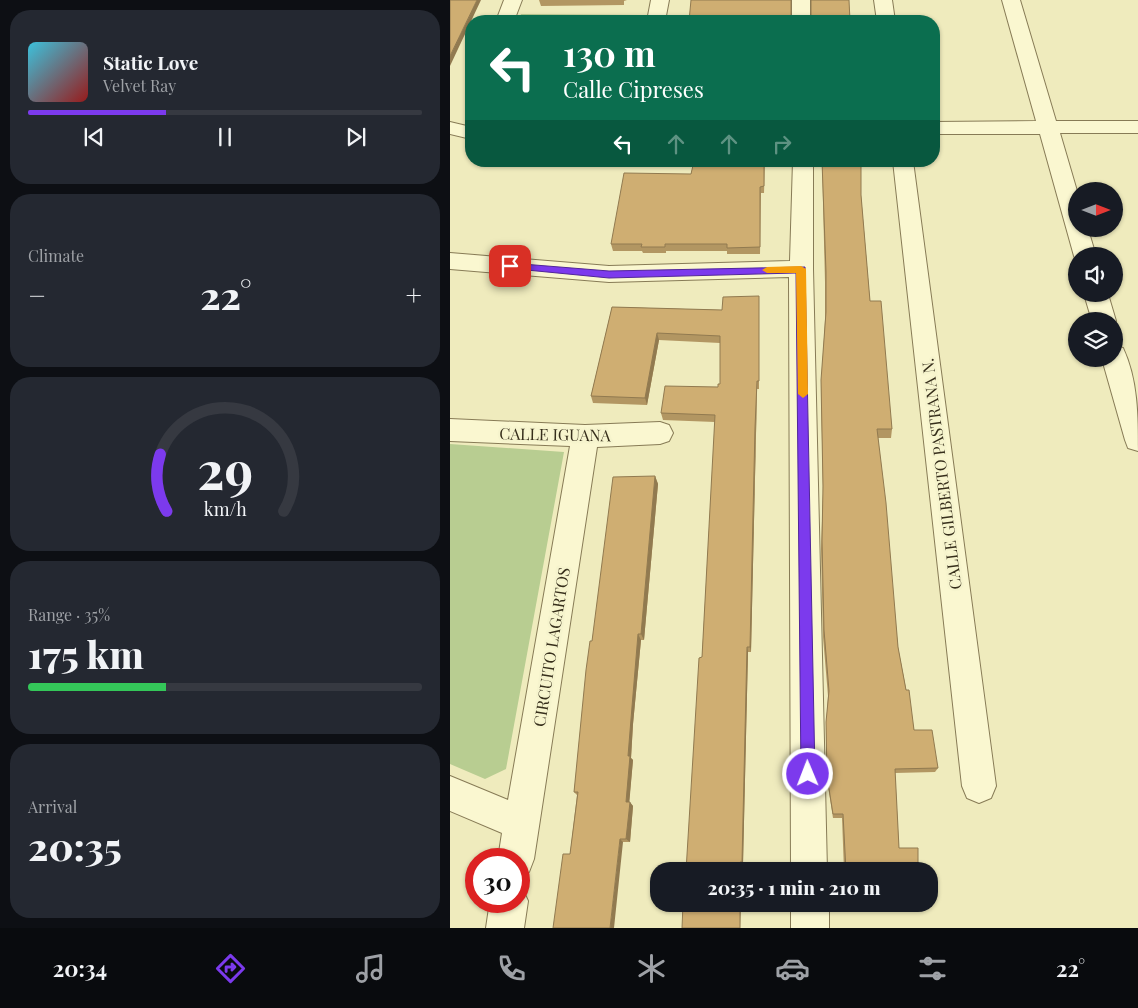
<!DOCTYPE html>
<html lang="en">
<head>
<meta charset="utf-8">
<style>
	body { margin:0; font-family:"Playfair Display",serif; background:#242831; color:#f1f3f6; height:100vh; display:flex; flex-direction:column; font-size:19px; white-space:nowrap }
	* { box-sizing:border-box; margin:0 }
	p { font-size:16px; color:#9ea1a6 }
	.icon { flex:none; width:28px; height:28px; fill:none; stroke:currentColor; stroke-width:2; stroke-linecap:round; stroke-linejoin:round }
	.map { position:relative; flex:1; overflow:hidden }
	.sheet { display:flex; flex-direction:column; gap:10px; padding:10px; background:#0d0f14; width:450px }
	.sheet>* { flex:none }
	.top-card { position:absolute; left:15px; top:15px; width:475px; height:152px; border-radius:20px; box-shadow:0 1px 4px #0004; background:#0b6e4f; color:#fff; overflow:hidden }
	.needle { width:32px; rotate:90deg }
	.tools { position:absolute; left:618px; top:182px; display:grid; gap:10px }
	.tools a { display:grid; place-items:center; width:55px; height:55px; border-radius:50%; background:#171b24; box-shadow:0 1px 4px #0004; font-size:25px }
	.speed { position:absolute; left:15px; top:848px; display:flex; gap:10px; font-size:25px; font-weight:700; text-align:center }
	.speed>* { display:grid; place-content:center; width:65px; height:65px; border-radius:50%; background:#171b24; box-shadow:0 1px 4px #0004; line-height:1 }
	.speed .limit { border:8px solid #d22; background:#fff; color:#111 }
	.pin { position:absolute; display:grid; place-items:center; width:42px; height:42px; color:#fff; margin:-21px; border-radius:10px; box-shadow:0 2px 8px #0006 }
	.me { position:absolute; width:55px; margin:-28px; rotate:359deg; stroke-linejoin:round; filter:drop-shadow(0 0 4px #0008) }
	.turn { display:flex; align-items:center; gap:18px; height:105px; padding:0 15px; font-size:22px }
	.turn .icon { width:65px; height:65px; stroke-width:2.5 }
	.turn b { display:block; font-size:35px; line-height:42px }
	.lanes { display:flex; align-items:center; height:48px; padding:0 15px; background:#0003; justify-content:center; gap:25px; direction:ltr }
	.lanes .off { opacity:.35 }
	.big { font-size:38px; font-weight:800; line-height:1.1 }
	.sheet .card { flex:1; display:flex; flex-direction:column; justify-content:center; gap:8px; min-width:0; padding:0 18px; border-radius:20px; background:#242831 }
	.sheet .dial { align-items:center; gap:0 }
	.dial svg { height:130px; overflow:visible; fill:none; stroke:#363941; stroke-width:7; stroke-linecap:round; text-anchor:middle }
	.dial text { fill:#f1f3f6; stroke:none }
	.song { display:flex; align-items:center; gap:15px }
	.cover { width:60px; height:60px; border-radius:8px; background:linear-gradient(135deg,hsl(190 70% 55%),hsl(0 70% 35%)) }
	.played { height:5px; border-radius:2px; background:linear-gradient(90deg,#7c3aed 35%,#363941 35%) }
	.keys { display:flex; justify-content:space-around; direction:ltr }
	.heat { display:flex; justify-content:space-between; align-items:center; font-size:28px; direction:ltr }
	.charge { height:8px; border-radius:4px; background:linear-gradient(90deg,#34c759 35%,#363941 0) }
	.trip { position:absolute; left:200px; top:862px; width:288px; height:50px; border-radius:20px; background:#171b24; box-shadow:0 1px 4px #0004; font-weight:800; line-height:50px; text-align:center }
	.tab-bar { display:flex; height:80px; justify-content:space-around; align-items:center; background:#090b0e; color:#9ea1a6 }
	.tab-bar .icon { width:35px; height:35px }
	.tab-bar .selected { color:#7c3aed }
	.tab-bar b { font-size:22px; color:#f1f3f6 }
	main { display:flex; flex:1; min-height:0 }
	.map>svg:first-child { display:block }
	.green { fill:#b8cd91 }
	.lines { fill:none; stroke-linecap:round; stroke-linejoin:round }
	.minor-casing { stroke:#877b56; stroke-width:2 }
	.minor { fill:#faf7d0; fill-rule:evenodd }
	.wall { fill:#b29662 }
	.shaded-wall { fill:#917a50 }
	.building { fill:#cfae72; stroke:#917a50 }
	.route { fill:#7c3aed; stroke:#51269a }
	.slow { fill:#f59e0b }
	.labels { text-anchor:middle; dominant-baseline:central; stroke-width:5; stroke-linejoin:round; paint-order:stroke }
	.street-label { font-size:16px; fill:#362e1b; stroke:#f6f4cd }
</style>
</head>
<body>
<main>
<section class="sheet">
<div class="card">
<div class="song"><i class="cover"></i><div><b>Static Love</b><p>Velvet Ray</p></div></div>
<div class="played"></div>
<div class="keys"><svg class="icon" aria-label="previous" viewBox="0 0 24 24"><path d="M18 5L8 12l10 7zM5 5v14"/></svg><svg class="icon" aria-label="pause" viewBox="0 0 24 24"><path d="M8 5v14M16 5v14"/></svg><svg class="icon" aria-label="next" viewBox="0 0 24 24"><path d="M6 5l10 7-10 7zM19 5v14"/></svg></div>
</div>
<div class="card"><p>Climate</p>
<div class="heat"><a>−</a><b class="big">22°</b><a>+</a></div>
</div>
<div class="card dial"><svg viewBox="0 0 100 80">
<path d="M14 69A42 42 0 1 1 86 69"/>
<path d="M14 69A42 42 0 0 1 10 34" stroke="#7c3aed"/>
<text x="50" y="56" font-size="32" font-weight="700">29</text>
<text x="50" y="72" font-size="11">km/h</text>
</svg></div>
<div class="card"><p>Range · 35%</p><b class="big">175 km</b><div class="charge"></div></div>
<div class="card"><p>Arrival</p><b class="big">20:35</b></div>
</section>
<div class="map">
<svg width="688" height="928" viewBox="0 0 688 928">
	<rect width="100%" height="100%" fill="#efebbd"/>
	<path class="green" d="M 71,14 L 192,15 L 191,21 L 68,21 Z
		M 0,444 L 114,452 L 56,769 L 35,779 L 0,764 Z"/>
	<g class="lines">
		<defs>
			<path id="minor" d="M 54,0 L 72,0 L 64,21 L 46,21 Z
				M 201,0 L 219,0 L 215,21 L 197,21 Z
				M 342,0 L 360,0 L 360,21 L 342,21 Z
				M 424,0 L 442,0 L 445,21 L 427,21 Z
				M 552,0 L 570,0 L 606,121 L 688,121 L 688,133 L 610,133 L 627,191 L 626,229 L 638,229 L 646,256 L 626,256 L 626,261 L 624,256 L 590,134 L 484,134 L 484,122 L 586,121 Z
				M 0,122 L 21,127 L 21,139 L 0,134 Z
				M 343,161 L 363,161 L 363,269 L 377,871 L 341,871 L 339,277 L 159,282 L 0,269 L 0,253 L 159,266 L 340,261 Z
				M 443,161 L 463,161 L 546,786 L 541,798 L 529,803 L 517,798 L 512,786 Z
				M 634,294 L 658,294 L 666,321 L 664,325 L 664,321 L 642,321 Z
				M 664,345 L 673,348 C 688,380 688,416 688,451 L 678,448 L 675,440 L 652,359 L 664,359 Z
				M 0,419 L 135,425 L 210,422 L 219,425 L 223,433 L 219,441 L 210,444 L 147,447 L 84,859 L 79,872 L 69,876 L 69,859 L 48,859 L 52,833 L 0,811 L 0,776 L 58,800 L 120,446 L 0,441 Z
				M 69,886 L 72,888 L 78,901 L 74,928 L 36,928 L 40,901 L 69,901 Z
				M 341,904 L 379,904 L 379,928 L 341,928 Z"/>
		</defs>
		<use href="#minor" class="minor-casing"/>
		<use href="#minor" class="minor"/>
	</g>
	<path class="wall" d="M 89,0 L 177,0 L 174,1 L 174,5 L 91,6 Z
		M 244,161 L 315,161 L 314,193 L 311,193 L 310,254 L 277,254 L 277,251 L 216,251 L 216,253 L 193,253 L 192,251 L 163,251 L 161,244 L 241,174 Z
		M 372,161 L 411,161 L 411,195 L 420,301 L 442,429 L 441,438 L 428,438 L 448,647 L 464,730 L 488,768 L 485,772 L 445,773 L 449,848 L 468,871 L 394,871 L 392,818 L 383,818 L 377,780 L 376,728 L 378,696 L 373,637 L 371,549 L 373,494 L 371,390 L 375,320 L 375,282 Z
		M 309,304 L 309,389 L 307,389 L 306,435 L 301,652 L 298,652 L 293,864 L 291,864 L 291,871 L 252,657 L 265,422 L 213,420 L 211,413 L 268,387 L 270,384 L 270,343 L 209,340 L 197,405 L 143,403 L 141,396 L 162,307 L 272,310 Z
		M 205,476 L 208,484 L 194,640 L 191,640 L 183,724 L 181,758 L 183,760 L 179,802 L 183,806 L 180,842 L 173,842 L 120,854 L 127,795 L 124,792 L 142,641 Z"/>
	<path class="shaded-wall" d="M 27,0 L 31,0 L 0,66 L 0,56 Z
		M 207,333 L 209,340 L 197,405 L 195,398 Z
		M 307,381 L 307,389 L 301,652 L 300,647 Z
		M 205,476 L 208,484 L 194,640 L 191,634 Z
		M 188,634 L 191,640 L 183,724 L 181,758 L 183,760 L 179,806 L 176,802 L 178,756 L 181,719 Z
		M 297,647 L 298,652 L 293,864 L 292,862 Z
		M 180,802 L 183,806 L 180,842 L 176,839 Z
		M 170,839 L 173,842 L 164,928 L 160,928 Z
		M 290,904 L 291,904 L 290,928 Z"/>
	<path class="building" d="M 0,0 L 27,0 L 0,56 Z
		M 241,0 L 341,0 L 341,16 L 361,16 L 361,0 L 399,0 L 400,21 L 239,21 Z
		M 244,161 L 314,161 L 314,186 L 310,187 L 310,247 L 277,248 L 277,244 L 215,244 L 215,247 L 191,247 L 192,244 L 161,244 L 174,173 L 241,174 Z
		M 372,161 L 411,161 L 411,195 L 420,301 L 431,301 L 442,429 L 427,429 L 436,503 L 448,647 L 456,690 L 459,690 L 464,730 L 482,730 L 488,768 L 445,769 L 449,848 L 468,848 L 468,871 L 396,871 L 393,814 L 383,814 L 377,776 L 376,722 L 379,691 L 374,630 L 372,541 L 373,486 L 371,380 L 376,312 L 376,272 Z
		M 309,296 L 309,381 L 307,381 L 305,428 L 300,647 L 297,647 L 292,862 L 290,862 L 290,871 L 236,871 L 249,658 L 252,657 L 265,415 L 211,413 L 215,386 L 268,387 L 268,384 L 270,384 L 270,336 L 207,333 L 195,398 L 141,396 L 162,307 L 272,310 L 273,297 Z
		M 205,476 L 191,634 L 188,634 L 181,719 L 178,756 L 180,756 L 176,802 L 180,802 L 176,839 L 170,839 L 160,928 L 103,928 L 113,854 L 120,854 L 128,792 L 124,792 L 136,670 L 140,641 L 142,641 L 163,477 Z
		M 233,904 L 290,904 L 290,928 L 232,928 Z"/>
	<path class="route" d="M 60,263 L 159,271 L 355,267 L 365,774 L 363,779 L 358,781 L 353,779 L 351,774 L 346,273 L 159,278 L 56,268 L 56,264 Z"/>
	<path class="slow" d="M 351,266 L 356,269 L 358,394 L 353,398 L 348,394 L 346,273 L 317,273 L 312,270 L 317,267 Z"/>
	<g class="labels">
		<g class="street-label">
			<text transform="translate(105 434) rotate(1)">CALLE IGUANA</text>
			<text transform="translate(491 474) rotate(-97)">CALLE GILBERTO PASTRANA N.</text>
			<text transform="translate(101 647) rotate(-81)">CIRCUITO LAGARTOS</text>
		</g>
	</g>
</svg>
<div class="tools">
<a><svg class="needle" viewBox="-14 -14 28 28"><path d="M0-13l5 13h-10z" fill="#e53935"/><path d="M0 13l5-13h-10z" fill="#9ea1a6"/></svg></a>
<a><svg class="icon" aria-label="sound" viewBox="0 0 24 24"><path d="M4 9h4l5-4v14l-5-4H4zM17 9q2 3 0 6"/></svg></a>
<a><svg class="icon" aria-label="layers" viewBox="0 0 24 24"><path d="M12 4l9 5-9 5-9-5zM3 14l9 5 9-5"/></svg></a>
</div>
<div class="speed"><div class="limit">30</div></div>
<div class="pin" style="left:60px;top:266px;background:#d93025"><svg class="icon" aria-label="arrive" viewBox="0 0 24 24"><path d="M6 21V4h12l-3 4 3 4H6"/></svg></div>
<svg class="me" style="left:358px;top:774px" viewBox="-20 -20 40 40"><circle r="17" fill="#7c3aed" stroke="#fff" stroke-width="3"/><path d="M0-11L8 9 0 5-8 9z" fill="#fff"/></svg>
<div class="trip">20:35 · 1 min · 210 m</div>
<div class="top-card">
<div class="turn"><svg class="icon" aria-label="left" viewBox="0 0 24 24"><path d="M17 20v-9H6M10 6l-5 5 5 5"/></svg><div><b>130 m</b>Calle Cipreses</div></div>
<div class="lanes"><svg class="icon" aria-label="left" viewBox="0 0 24 24"><path d="M17 20v-9H6M10 6l-5 5 5 5"/></svg><svg class="icon off" aria-label="ahead" viewBox="0 0 24 24"><path d="M12 20V5M6 11l6-6 6 6"/></svg><svg class="icon off" aria-label="ahead" viewBox="0 0 24 24"><path d="M12 20V5M6 11l6-6 6 6"/></svg><svg class="icon off" aria-label="right" viewBox="0 0 24 24"><path d="M7 20v-9h11M14 6l5 5-5 5"/></svg></div>
</div>
</div>
</main>
<nav class="tab-bar">
<b>20:34</b>
<svg class="icon selected" aria-label="directions" viewBox="0 0 24 24"><path d="M12 3l9 9-9 9-9-9zM9 14v-3h6M13 9l2 2-2 2"/></svg>
<svg class="icon" aria-label="music" viewBox="0 0 24 24"><path d="M9 18V5l10-2v13"/><circle cx="6" cy="18" r="3"/><circle cx="16" cy="16" r="3"/></svg>
<svg class="icon" aria-label="phone" viewBox="0 0 24 24"><path d="M5 4h4l2 5-3 2q2 4 5 5l2-3 5 2v4C11 20 4 13 5 4z"/></svg>
<svg class="icon" aria-label="climate" viewBox="0 0 24 24"><path d="M12 3v18M4 7l16 10M4 17L20 7"/></svg>
<svg class="icon" aria-label="car" viewBox="0 0 24 24"><path d="M5 17H2v-5l4-1 3-4h7l3 4 3 1v5h-3M9 17h6M6 11h13"/><circle cx="7" cy="17" r="2"/><circle cx="17" cy="17" r="2"/></svg>
<svg class="icon" aria-label="filters" viewBox="0 0 24 24"><path d="M4 7h16M4 17h16"/><circle cx="9" cy="7" r="2"/><circle cx="15" cy="17" r="2"/></svg>
<b>22°</b>
</nav>
</body>
</html>
